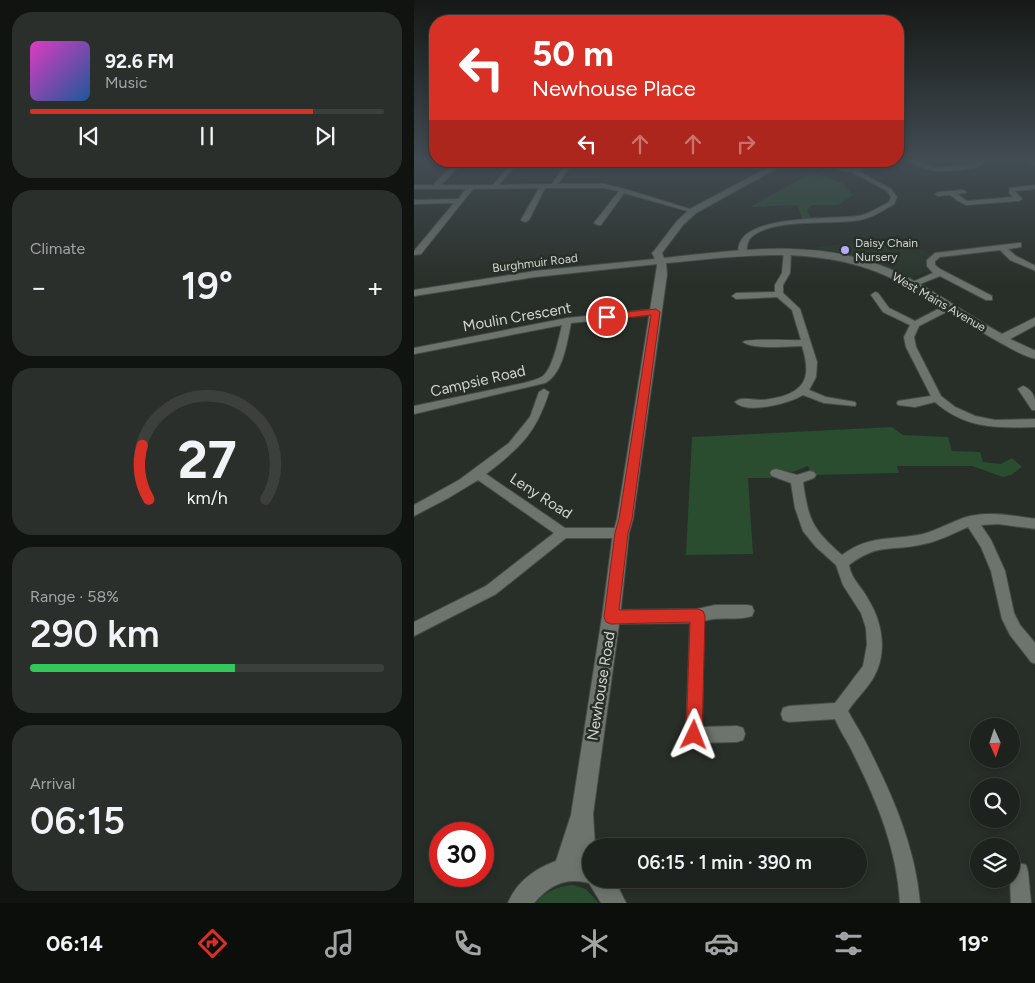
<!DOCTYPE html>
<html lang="en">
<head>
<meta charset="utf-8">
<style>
	body { margin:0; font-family:Figtree,sans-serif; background:#2b2f2b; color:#f1f3f6; height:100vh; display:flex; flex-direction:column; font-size:19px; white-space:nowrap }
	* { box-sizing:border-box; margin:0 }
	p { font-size:16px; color:#a1a4a4 }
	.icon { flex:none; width:28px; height:28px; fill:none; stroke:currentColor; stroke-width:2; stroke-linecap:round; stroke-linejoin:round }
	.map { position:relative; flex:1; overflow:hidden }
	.drawer { display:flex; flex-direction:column; gap:12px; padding:12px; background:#101310; width:414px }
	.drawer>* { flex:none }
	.guide { position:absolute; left:15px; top:15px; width:475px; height:152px; border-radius:20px; box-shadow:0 2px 8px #0003,0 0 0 1px #3c3f3c; background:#d93025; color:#fff; overflow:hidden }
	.needle { width:32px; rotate:177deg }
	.buttons { position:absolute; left:556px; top:718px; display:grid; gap:10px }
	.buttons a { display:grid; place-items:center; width:50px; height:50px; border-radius:50%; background:#1e221e; box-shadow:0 2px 8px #0003,0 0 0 1px #3c3f3c; font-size:25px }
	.speed { position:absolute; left:15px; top:822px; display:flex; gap:10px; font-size:25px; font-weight:700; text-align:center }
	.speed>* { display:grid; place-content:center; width:65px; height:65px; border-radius:50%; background:#1e221e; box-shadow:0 2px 8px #0003,0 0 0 1px #3c3f3c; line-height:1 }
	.speed .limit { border:8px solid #d22; background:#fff; color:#111 }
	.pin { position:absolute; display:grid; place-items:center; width:42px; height:42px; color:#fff; margin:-21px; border:2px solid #fff; border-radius:50%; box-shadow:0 1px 5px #0007 }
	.me { position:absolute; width:55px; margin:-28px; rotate:2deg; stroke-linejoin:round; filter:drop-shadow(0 0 4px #0008) }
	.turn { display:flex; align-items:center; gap:18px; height:105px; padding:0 20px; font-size:22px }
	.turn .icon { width:65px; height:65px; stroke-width:2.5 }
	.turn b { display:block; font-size:35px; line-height:42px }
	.lanes { display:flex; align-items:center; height:48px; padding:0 20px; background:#0003; justify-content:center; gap:25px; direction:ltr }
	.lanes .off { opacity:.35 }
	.big { font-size:38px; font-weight:600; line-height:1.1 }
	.drawer .tile { flex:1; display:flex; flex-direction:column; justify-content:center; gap:8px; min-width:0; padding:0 18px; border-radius:20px; background:#2b2f2b }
	.drawer .dial { align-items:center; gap:0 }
	.dial svg { height:130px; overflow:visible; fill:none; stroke:#3c3f3c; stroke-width:7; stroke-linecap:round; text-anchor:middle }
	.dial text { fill:#f1f3f6; stroke:none }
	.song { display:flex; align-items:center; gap:15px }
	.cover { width:60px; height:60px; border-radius:8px; background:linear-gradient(135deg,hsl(310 70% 55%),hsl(210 70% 35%)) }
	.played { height:5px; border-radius:2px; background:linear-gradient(90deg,#d93025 80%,#3c3f3c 80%) }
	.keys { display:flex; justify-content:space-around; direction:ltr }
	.heat { display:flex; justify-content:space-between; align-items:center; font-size:28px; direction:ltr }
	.charge { height:8px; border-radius:4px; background:linear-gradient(90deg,#34c759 58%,#3c3f3c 0) }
	.trip { position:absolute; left:168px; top:838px; width:285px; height:50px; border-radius:25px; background:#1e221e; box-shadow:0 2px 8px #0003,0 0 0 1px #3c3f3c; font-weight:600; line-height:50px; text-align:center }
	.menu { display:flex; height:80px; justify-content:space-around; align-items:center; background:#0c0e0c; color:#a1a4a4 }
	.menu .icon { width:35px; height:35px }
	.menu .selected { color:#d93025 }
	.menu b { font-size:22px; color:#f1f3f6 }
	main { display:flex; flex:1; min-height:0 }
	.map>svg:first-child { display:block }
	.built { fill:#29352a }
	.green { fill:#2a4c2f }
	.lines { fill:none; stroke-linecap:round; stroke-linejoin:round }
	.minor-casing { stroke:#464c47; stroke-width:2 }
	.tertiary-casing { stroke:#464c47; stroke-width:2 }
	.minor { fill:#6d746d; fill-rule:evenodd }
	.tertiary { fill:#6d746d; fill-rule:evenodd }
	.route { fill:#d93025; stroke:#8d1f18 }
	.poi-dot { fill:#b7abf8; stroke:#282e28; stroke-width:2 }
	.labels { text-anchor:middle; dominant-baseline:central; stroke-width:5; stroke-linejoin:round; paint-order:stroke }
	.far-poi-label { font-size:12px; fill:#d2d6d2; stroke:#282e28; text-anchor:start }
	.far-street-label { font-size:12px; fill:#d2d6d2; stroke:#282e28 }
	.street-label { font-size:15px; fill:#d2d6d2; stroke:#282e28 }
</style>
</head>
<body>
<main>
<section class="drawer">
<div class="tile">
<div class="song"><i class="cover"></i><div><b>92.6 FM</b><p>Music</p></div></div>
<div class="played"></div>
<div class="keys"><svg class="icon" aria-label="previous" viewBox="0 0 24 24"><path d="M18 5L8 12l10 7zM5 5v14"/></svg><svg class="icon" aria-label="pause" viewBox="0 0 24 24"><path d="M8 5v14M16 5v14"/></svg><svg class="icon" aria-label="next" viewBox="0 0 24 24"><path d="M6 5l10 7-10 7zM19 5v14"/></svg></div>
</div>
<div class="tile"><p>Climate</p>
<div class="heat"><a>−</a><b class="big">19°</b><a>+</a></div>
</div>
<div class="tile dial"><svg viewBox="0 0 100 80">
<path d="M14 69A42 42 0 1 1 86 69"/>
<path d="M14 69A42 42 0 0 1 10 36" stroke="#d93025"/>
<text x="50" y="56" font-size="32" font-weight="700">27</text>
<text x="50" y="72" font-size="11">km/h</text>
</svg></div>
<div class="tile"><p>Range · 58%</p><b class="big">290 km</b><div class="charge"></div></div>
<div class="tile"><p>Arrival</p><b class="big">06:15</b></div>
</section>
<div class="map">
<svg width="622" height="903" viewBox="0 0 622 903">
	<rect width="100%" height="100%" fill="#282e28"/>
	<path class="built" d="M 469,240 L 518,253 L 512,262 L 517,271 L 495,279 L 408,254 L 403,247 Z"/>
	<path class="green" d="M 397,173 L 429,183 L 439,195 L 424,205 L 398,205 L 393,210 L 397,220 L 389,220 L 383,205 L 336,207 Z
		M 478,427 L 489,435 L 534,437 L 538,451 L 566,452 L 569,462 L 587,464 L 598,458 L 608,467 L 597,475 L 589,477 L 558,466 L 483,466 L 485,473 L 398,475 L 394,466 L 379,472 L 357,469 L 357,478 L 334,478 L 339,554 L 272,555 L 278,437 Z
		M 159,885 L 172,889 L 185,903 L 121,903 C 133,891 143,886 159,885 Z"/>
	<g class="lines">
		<defs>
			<path id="minor" d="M 496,160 L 503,160 L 520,168 L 560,164 L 558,160 L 564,160 L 567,164 L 562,168 C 538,170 515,177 496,160 Z
				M 612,160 L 619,160 L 621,162 L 618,164 Z
				M 43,161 L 50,161 L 27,185 L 79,185 L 99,161 L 105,161 L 85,185 L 138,184 L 154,161 L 160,161 L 144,184 L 190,184 L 211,189 L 282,211 L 277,212 L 210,193 L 187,225 L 184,225 L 180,223 L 205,191 L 190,188 L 131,188 L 115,220 L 111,222 L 107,220 L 125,188 L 59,189 L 7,254 L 0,255 L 0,251 L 40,203 L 0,204 L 0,200 L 44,199 L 52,189 L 0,189 L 0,185 L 19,185 Z
				M 208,161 L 223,161 L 226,163 L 223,165 Z
				M 322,161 L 335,161 L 363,168 L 360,170 Z
				M 447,161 L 453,161 L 446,172 L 477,189 L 483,197 L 480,204 C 470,210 458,218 446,220 C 417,225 364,218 340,235 C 332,240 334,247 331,255 L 325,255 C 316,213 418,220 443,216 C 454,215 465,207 475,202 L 477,197 L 473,191 L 440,173 L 425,170 L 428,168 L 440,169 Z
				M 622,185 L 622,189 L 601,191 L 608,199 L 605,201 L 552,205 L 544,201 L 536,195 L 524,196 L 521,194 L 524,192 L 549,190 L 552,192 L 551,193 L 543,194 L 553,201 L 599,197 L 595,193 L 596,188 Z
				M 604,243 L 607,243 L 607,247 L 594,249 L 602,256 L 622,266 L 622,271 L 596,260 L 586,250 L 526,257 L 521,261 L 521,265 L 526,269 L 578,296 L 578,300 L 572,300 L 526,276 L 501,286 L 494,284 L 519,273 L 513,266 L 513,260 L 521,253 Z
				M 370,250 L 377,252 L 376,273 L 369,285 L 369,293 L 386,309 L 403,362 L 402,377 L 395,390 L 412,397 L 441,402 L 442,404 L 441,406 L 410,403 L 389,395 C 376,403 333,415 321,402 C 327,396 338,400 347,400 C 353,400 360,398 366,397 C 395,389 396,372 388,346 C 375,346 339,350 329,342 C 334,338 377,341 387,340 L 378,310 L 363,297 L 322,299 L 318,296 L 322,293 L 361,292 L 361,285 L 368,273 Z
				M 461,292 L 464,293 L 475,308 L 501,321 L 532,305 L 538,305 L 538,309 L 505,326 L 500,337 L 502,347 L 527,396 L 541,407 L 561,416 L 581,420 L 622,419 L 622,427 C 583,428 552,429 521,402 L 501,407 L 484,405 L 483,403 L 484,401 L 517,396 L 492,347 L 490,337 L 496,325 L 469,312 L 457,295 Z
				M 242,309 L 246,312 L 245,314 L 157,323 C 153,342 149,374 131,383 L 0,414 L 0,406 L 110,383 C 116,381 123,380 129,376 C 139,368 145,338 148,325 L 0,354 L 0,348 L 153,318 Z
				M 609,386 C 620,390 622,400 622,410 L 618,410 L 604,389 Z
				M 130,389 L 135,392 C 122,433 106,448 72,474 L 151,528 L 207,528 L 211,529 L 213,533 L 211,537 L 207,538 L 152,538 L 82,594 L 0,636 L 0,622 L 72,586 L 140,533 L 64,480 L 36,497 L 0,516 L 0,505 L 45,480 L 95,443 L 116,417 L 125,392 Z
				M 362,469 L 383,475 L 396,471 L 400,472 L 402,475 L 400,478 L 389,482 C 394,520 399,530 428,555 C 457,534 477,541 509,534 C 525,530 540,520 556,516 C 577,511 600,516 622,519 L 622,529 L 584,524 L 567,525 L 577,540 L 591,571 L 600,613 L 606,625 L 622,644 L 622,664 L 617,662 L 596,635 L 588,619 L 577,571 L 567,547 L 554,527 C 540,533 525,541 510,544 C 477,552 465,542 435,565 C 437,579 448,587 454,599 C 469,623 474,655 458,680 C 451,691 441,700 434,711 C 439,721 446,731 451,741 C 477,792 501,845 506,903 L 486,903 C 483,849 463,801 439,753 C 434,742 426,731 421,719 L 375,722 L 369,720 L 367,714 L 369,708 L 375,706 L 421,703 L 449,666 L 453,645 L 452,628 L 447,613 L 429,585 L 422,565 L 402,547 L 389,531 L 381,508 L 377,483 L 358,476 L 356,473 L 358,470 Z
				M 301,605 L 333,605 L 338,606 L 340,611 L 338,616 C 323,621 306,616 290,621 L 288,727 L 323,726 L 329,728 L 331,734 L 329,740 L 323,742 L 280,743 L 274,741 L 272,735 L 276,623 L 197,624 L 192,622 L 190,617 L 192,612 L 197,610 L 283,609 Z
				M 605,863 L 612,865 L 614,872 L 617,903 L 597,903 L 596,879 L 598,879 L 598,867 Z"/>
			<path id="tertiary" d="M 366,161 L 376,161 L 282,213 L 269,225 L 248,253 L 250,258 C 324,250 404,238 476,269 C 515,286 550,313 588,334 L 622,317 L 622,325 L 596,339 L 622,351 L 622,359 C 609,356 598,349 587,343 C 556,326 527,306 496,288 C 419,242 336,255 252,263 L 253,274 L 219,519 L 215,533 L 206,617 L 179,814 L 181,846 L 176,846 L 176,879 L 200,879 L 212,903 L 187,903 L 175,883 C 151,877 136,885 120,903 L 94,903 C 103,881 121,869 142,861 L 157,815 L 188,617 L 199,533 L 203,519 L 243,266 L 243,264 L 121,277 L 0,296 L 0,290 L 121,271 L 241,259 L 238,253 L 240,251 L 263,221 L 276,209 Z"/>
		</defs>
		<use href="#minor" class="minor-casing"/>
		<use href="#tertiary" class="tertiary-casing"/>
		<use href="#minor" class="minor"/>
		<use href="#tertiary" class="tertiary"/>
	</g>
	<linearGradient id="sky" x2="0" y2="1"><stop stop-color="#161916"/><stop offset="0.56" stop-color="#424c53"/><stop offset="1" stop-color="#424c53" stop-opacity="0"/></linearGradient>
	<rect width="622" height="286" fill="url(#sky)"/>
	<path class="route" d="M 242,309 L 246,312 L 218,519 L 214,533 L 205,610 L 284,609 L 289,611 L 291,616 L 288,735 L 286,741 L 280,743 L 274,741 L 272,735 L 276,622 L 197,624 L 192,622 L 190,617 L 201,533 L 205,519 L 237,315 L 193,320 L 188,317 L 193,314 Z"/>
	<circle class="poi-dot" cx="431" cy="250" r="5"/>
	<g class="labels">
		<g class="far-poi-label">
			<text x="441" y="243">Daisy Chain<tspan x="441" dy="14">Nursery</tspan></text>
		</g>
		<g class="far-street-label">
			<text transform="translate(121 263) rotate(-7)">Burghmuir Road</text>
			<text transform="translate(525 302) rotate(30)">West Mains Avenue</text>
		</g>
		<g class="street-label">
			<text transform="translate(103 317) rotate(-10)">Moulin Crescent</text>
			<text transform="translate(64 381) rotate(-13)">Campsie Road</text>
			<text transform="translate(127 496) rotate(33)">Leny Road</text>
			<text transform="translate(187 686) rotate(-81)">Newhouse Road</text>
		</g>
	</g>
</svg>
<div class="buttons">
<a><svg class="needle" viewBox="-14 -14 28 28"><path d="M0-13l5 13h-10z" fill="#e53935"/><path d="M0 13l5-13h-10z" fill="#a1a4a4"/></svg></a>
<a><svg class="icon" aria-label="search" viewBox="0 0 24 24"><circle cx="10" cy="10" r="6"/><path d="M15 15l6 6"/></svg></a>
<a><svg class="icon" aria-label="layers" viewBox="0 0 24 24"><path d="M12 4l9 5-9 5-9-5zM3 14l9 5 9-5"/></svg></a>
</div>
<div class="speed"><div class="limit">30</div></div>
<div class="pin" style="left:193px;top:317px;background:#d93025"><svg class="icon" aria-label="arrive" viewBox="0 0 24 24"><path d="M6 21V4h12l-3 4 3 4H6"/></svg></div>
<svg class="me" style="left:280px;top:735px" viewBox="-20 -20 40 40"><path d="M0-17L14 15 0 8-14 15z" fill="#d93025" stroke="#fff" stroke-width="4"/></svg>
<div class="trip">06:15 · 1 min · 390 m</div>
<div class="guide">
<div class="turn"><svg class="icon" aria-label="left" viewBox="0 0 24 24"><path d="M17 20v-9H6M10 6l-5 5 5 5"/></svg><div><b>50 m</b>Newhouse Place</div></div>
<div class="lanes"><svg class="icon" aria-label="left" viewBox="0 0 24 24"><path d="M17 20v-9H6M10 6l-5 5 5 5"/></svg><svg class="icon off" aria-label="ahead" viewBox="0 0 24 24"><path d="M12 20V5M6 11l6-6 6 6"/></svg><svg class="icon off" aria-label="ahead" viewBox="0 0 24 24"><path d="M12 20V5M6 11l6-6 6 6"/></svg><svg class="icon off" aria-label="right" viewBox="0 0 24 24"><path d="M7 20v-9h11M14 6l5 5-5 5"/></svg></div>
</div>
</div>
</main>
<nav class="menu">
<b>06:14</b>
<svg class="icon selected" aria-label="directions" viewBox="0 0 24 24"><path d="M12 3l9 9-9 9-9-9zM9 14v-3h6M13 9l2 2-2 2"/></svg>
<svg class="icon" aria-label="music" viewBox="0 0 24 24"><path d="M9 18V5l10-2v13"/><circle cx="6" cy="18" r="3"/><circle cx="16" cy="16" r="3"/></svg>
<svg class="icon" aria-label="phone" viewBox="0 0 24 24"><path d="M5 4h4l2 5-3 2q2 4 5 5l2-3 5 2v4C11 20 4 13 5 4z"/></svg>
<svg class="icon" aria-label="climate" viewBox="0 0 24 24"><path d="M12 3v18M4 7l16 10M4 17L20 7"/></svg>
<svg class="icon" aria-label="car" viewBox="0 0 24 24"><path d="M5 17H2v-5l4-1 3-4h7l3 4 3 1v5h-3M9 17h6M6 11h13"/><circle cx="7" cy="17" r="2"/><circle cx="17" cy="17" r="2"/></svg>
<svg class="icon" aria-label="filters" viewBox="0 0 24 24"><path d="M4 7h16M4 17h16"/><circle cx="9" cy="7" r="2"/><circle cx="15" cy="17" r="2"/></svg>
<b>19°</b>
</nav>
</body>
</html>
